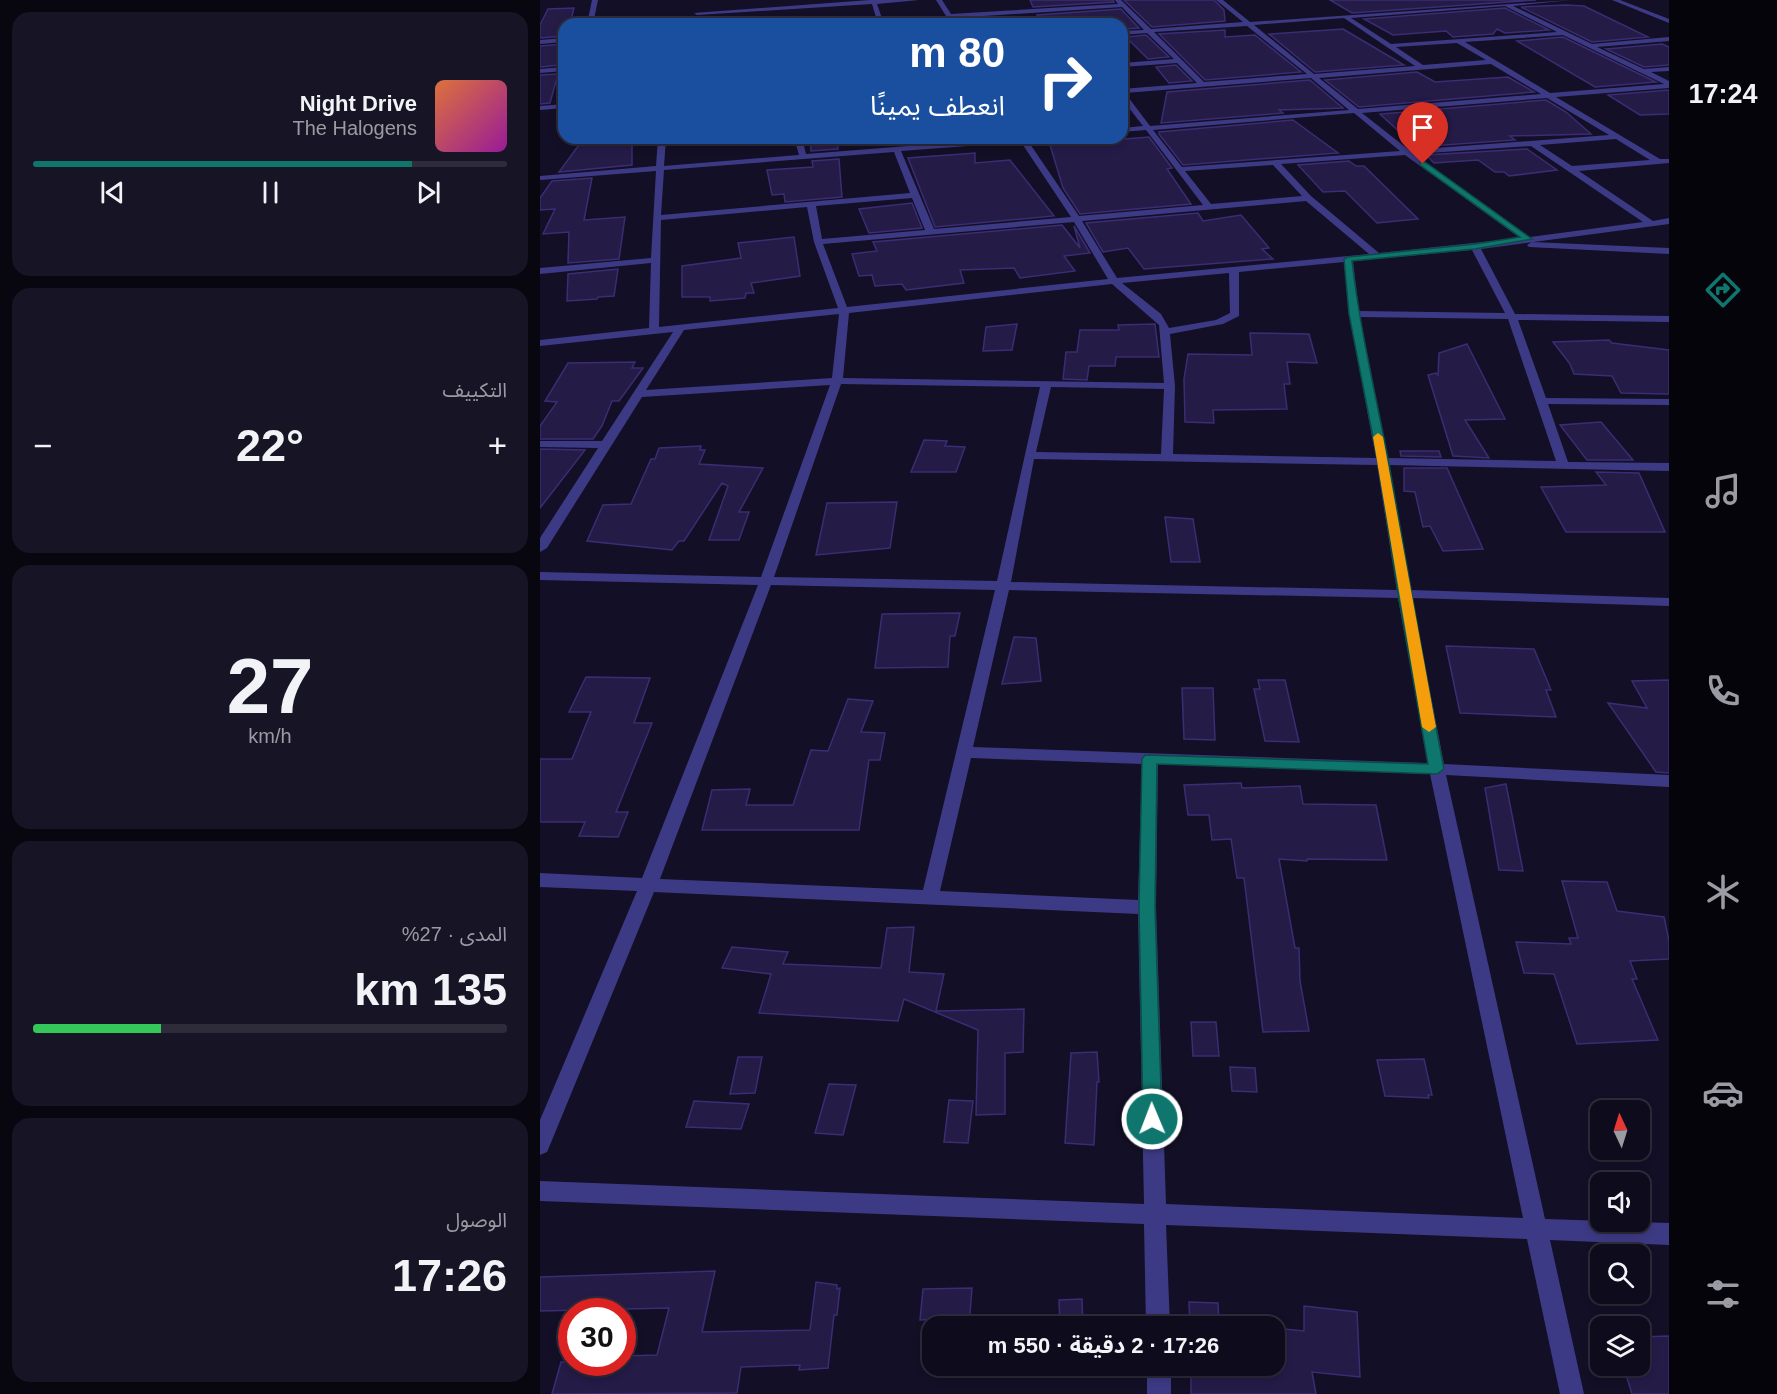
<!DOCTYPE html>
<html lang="ar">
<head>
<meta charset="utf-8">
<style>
	body { margin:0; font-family:Arial,"Noto Sans Arabic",sans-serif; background:#171425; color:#f1f3f6; direction:rtl; height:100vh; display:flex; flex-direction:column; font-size:22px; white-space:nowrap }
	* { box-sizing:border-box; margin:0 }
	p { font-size:20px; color:#9b9ba3 }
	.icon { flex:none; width:33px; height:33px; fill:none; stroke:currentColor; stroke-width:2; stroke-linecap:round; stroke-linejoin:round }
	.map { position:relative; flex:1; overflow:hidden; direction:ltr }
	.panel { display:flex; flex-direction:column; gap:12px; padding:12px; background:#08060f; width:540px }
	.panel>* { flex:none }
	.banner { position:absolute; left:18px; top:18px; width:570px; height:126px; border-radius:18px; box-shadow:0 3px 9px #0003,0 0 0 2px #2e2b3b; direction:rtl; background:#1a4fa0; color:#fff; overflow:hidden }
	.needle { width:39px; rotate:356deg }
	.controls { position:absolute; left:1050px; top:1100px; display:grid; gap:12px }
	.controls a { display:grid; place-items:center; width:60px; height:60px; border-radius:12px; background:#0e0b1c; box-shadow:0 3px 9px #0003,0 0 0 2px #2e2b3b; font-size:30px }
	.speed { position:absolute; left:18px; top:1298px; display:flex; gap:12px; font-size:30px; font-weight:700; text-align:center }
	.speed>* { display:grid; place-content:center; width:78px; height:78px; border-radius:50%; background:#0e0b1c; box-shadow:0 3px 9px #0003,0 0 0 2px #2e2b3b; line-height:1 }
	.speed .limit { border:9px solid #d22; background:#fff; color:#111 }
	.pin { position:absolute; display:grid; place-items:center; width:51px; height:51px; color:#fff; margin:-62px -26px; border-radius:50% 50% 50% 0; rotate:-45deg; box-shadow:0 0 6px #0007 }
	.pin .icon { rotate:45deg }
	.me { position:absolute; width:66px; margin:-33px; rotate:359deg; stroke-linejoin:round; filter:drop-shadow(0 0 4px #0008) }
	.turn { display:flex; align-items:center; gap:21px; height:126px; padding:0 24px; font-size:27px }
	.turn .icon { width:78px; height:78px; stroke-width:2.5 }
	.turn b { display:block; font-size:42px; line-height:51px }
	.big { font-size:45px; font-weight:700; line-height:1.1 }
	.panel .card { flex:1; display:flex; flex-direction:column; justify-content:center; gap:9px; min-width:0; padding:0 21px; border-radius:18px; background:#171425 }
	.panel .dial { align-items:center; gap:0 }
	.dial b { font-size:78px; line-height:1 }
	.song { display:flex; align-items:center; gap:18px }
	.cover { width:72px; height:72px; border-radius:9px; background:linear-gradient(135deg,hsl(20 70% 55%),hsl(300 70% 35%)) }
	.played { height:6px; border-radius:3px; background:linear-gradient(90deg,#0f766e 80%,#2e2b3b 80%) }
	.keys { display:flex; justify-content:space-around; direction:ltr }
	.heat { display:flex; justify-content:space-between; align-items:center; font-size:33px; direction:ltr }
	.charge { height:9px; border-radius:4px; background:linear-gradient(90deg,#34c759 27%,#2e2b3b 0) }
	.trip { position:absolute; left:382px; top:1316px; width:363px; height:60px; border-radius:18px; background:#0e0b1c; box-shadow:0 3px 9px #0003,0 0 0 2px #2e2b3b; font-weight:700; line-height:60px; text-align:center; direction:rtl }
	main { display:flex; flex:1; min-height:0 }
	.tabs { display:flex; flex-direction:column; width:108px; justify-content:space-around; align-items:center; background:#06040b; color:#9b9ba3 }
	.tabs .icon { width:42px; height:42px }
	.tabs .active { color:#0f766e }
	.tabs b { font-size:27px; color:#f1f3f6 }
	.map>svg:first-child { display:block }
	.building { fill:#241b47; stroke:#3b2d73; stroke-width:1.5 }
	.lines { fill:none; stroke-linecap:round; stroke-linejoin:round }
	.street { fill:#3d3a85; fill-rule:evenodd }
	.route { fill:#0f766e; stroke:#0a4d48; stroke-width:1.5 }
	.slow { fill:#f59e0b }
</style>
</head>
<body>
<main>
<nav class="tabs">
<b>17:24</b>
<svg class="icon active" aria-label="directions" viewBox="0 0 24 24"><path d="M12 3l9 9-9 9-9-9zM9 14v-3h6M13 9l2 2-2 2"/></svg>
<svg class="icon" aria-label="music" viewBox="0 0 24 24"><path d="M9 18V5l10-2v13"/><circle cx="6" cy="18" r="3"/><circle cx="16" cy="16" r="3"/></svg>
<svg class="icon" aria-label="phone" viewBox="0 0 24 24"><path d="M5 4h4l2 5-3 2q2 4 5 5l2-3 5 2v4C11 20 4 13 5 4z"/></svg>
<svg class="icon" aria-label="climate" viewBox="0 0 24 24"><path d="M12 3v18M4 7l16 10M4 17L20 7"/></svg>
<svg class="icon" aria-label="car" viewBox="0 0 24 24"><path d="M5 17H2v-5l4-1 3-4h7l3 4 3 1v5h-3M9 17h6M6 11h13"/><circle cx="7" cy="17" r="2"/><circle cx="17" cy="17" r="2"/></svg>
<svg class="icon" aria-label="filters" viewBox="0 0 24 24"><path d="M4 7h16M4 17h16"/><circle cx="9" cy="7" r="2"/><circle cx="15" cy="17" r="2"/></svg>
</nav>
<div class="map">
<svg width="1129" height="1394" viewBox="0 0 1129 1394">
	<rect width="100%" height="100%" fill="#130f26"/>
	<path class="building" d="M 490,0 L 573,0 L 574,2 L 493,7 Z
		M 584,0 L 674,0 L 684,10 L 685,21 L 612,27 Z
		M 790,0 L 996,0 L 812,13 Z
		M 1026,5 L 1044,6 L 1108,37 L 1052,42 L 981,7 Z
		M 34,8 L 30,24 L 24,24 L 24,36 L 0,38 L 0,25 L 8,9 Z
		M 965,8 L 1009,30 L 965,33 L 957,29 L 953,34 L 913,37 L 906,31 L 853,35 L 824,19 Z
		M 581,9 L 599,28 L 582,29 L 582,24 L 561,22 L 501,24 L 497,15 Z
		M 803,29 L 864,65 L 775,72 L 729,34 Z
		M 685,30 L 685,37 L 715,35 L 761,72 L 665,80 L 619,34 Z
		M 606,35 L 629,57 L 608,59 L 586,37 Z
		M 1023,37 L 1116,82 L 1055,87 L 977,41 Z
		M 24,44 L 20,65 L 0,67 L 0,46 Z
		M 1122,44 L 1129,47 L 1129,65 L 1104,67 L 1066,49 Z
		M 636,65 L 652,81 L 629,83 L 616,67 Z
		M 877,72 L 895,82 L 968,77 L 994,92 L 819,107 L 785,80 Z
		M 18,74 L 10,103 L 0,104 L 0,75 Z
		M 770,80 L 803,108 L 739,110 L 743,113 L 621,123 L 627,92 Z
		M 1129,90 L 1129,114 L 1100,115 L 1068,95 Z
		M 1006,100 L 1026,112 L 1051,134 L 970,136 L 975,140 L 876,147 L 840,114 Z
		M 753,120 L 798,153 L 643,165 L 619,134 L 619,132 Z
		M 609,137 L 632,168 L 627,169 L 651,204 L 540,214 L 523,188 L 510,145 Z
		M 44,138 L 92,138 L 92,165 L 19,172 Z
		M 270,138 L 297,138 L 298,149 L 271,151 Z
		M 987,149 L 1017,170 L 969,176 L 964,172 L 955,172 L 938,160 L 894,163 L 886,155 Z
		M 435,153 L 435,163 L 470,160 L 514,216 L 395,227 L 368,158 Z
		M 299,159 L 302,197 L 245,202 L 244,194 L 232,195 L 227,170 L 273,167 L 272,161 Z
		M 809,161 L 816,166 L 824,166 L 878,219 L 837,223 L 805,191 L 783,192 L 758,165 Z
		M 52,178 L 44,220 L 85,217 L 79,259 L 28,263 L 29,232 L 3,234 L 15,209 L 0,210 L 0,198 L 12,181 Z
		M 372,203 L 382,228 L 329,233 L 319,209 Z
		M 658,213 L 663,221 L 701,215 L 729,248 L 722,249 L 733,259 L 604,269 L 588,248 L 563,252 L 546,223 Z
		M 522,225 L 540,248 L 534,226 L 550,253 L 524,256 L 535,271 L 480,278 L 474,268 L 420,270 L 424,283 L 366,290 L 362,284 L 335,286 L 332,275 L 319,276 L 312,254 L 337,251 L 333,242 Z
		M 254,237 L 260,276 L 211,283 L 214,293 L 206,293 L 205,298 L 170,301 L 170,297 L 142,297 L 142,266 L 201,258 L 198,243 Z
		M 78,269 L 74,296 L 58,297 L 57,299 L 27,301 L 28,274 Z
		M 477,324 L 472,350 L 443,351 L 446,327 Z
		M 615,324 L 619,357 L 576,357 L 575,366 L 549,366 L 547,380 L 523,379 L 526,352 L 537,352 L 540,330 L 579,330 L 578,325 Z
		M 710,333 L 769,334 L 777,363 L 747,362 L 750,384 L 744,384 L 747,409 L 673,410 L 674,423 L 645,422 L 644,379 L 648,354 L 712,355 Z
		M 1069,340 L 1072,343 L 1129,350 L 1129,394 L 1081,393 L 1072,376 L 1034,374 L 1030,364 L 1013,342 Z
		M 927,344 L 965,419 L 925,420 L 949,458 L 913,456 L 888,375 L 896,373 L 898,375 L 899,353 Z
		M 95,362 L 92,368 L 103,368 L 79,401 L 72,401 L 62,426 L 53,439 L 0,439 L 0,426 L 17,402 L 5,401 L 28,363 Z
		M 1061,422 L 1093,460 L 1047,460 L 1020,425 Z
		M 384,440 L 407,441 L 405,446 L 425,447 L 416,472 L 371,472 Z
		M 161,446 L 160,450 L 165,450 L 159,464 L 223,468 L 199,512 L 209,512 L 199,540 L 169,540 L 188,486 L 182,483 L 144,541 L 139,541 L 132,550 L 47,541 L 63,505 L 91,504 L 111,459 L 115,459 L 119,448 Z
		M 0,449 L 45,450 L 0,508 Z
		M 860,451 L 899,451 L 901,457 L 861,456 Z
		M 864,468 L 907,468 L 943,549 L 903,551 L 890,526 L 883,527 L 875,492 L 864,491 Z
		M 1056,472 L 1099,473 L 1125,532 L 1026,532 L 1001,487 L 1066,485 Z
		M 357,502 L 350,548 L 276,555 L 287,503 Z
		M 625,517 L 653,519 L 660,562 L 631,562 Z
		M 420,613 L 415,636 L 410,636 L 408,667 L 335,668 L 342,614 Z
		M 474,637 L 496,638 L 501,681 L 462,684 Z
		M 906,646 L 994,649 L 1011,690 L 1006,690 L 1016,717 L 920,713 Z
		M 46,677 L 110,678 L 94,723 L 112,723 L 76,812 L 88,812 L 78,837 L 39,836 L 45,822 L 0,822 L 0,759 L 32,759 L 51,712 L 29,712 Z
		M 718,680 L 745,680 L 759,742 L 725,741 L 714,689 L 720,689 Z
		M 1129,680 L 1129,773 L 1116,772 L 1068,703 L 1107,708 L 1092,681 Z
		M 642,688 L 673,688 L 675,740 L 644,739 Z
		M 308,699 L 333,701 L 321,732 L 345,733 L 340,760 L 329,760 L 319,830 L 162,830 L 172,790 L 210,789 L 206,805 L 253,805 L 271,750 L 288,751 Z
		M 701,783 L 702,788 L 760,786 L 763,804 L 836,805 L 847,860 L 767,859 L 767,861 L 739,859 L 755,948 L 759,948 L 760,981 L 769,1031 L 723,1032 L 704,878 L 697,878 L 691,839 L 672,840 L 669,815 L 648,815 L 644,785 Z
		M 966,784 L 983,871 L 959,870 L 945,788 Z
		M 1022,881 L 1067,882 L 1077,911 L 1124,917 L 1129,941 L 1129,959 L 1090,961 L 1097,979 L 1092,979 L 1118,1040 L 1037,1044 L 1014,974 L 984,973 L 976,942 L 1031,944 L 1029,938 L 1038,938 Z
		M 374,927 L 369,972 L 404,974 L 396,1011 L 484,1009 L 483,1052 L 465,1053 L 465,1114 L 436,1115 L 438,1030 L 364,999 L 358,1021 L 219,1013 L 231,974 L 182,968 L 192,947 L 248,952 L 243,964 L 341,968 L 347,928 Z
		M 651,1022 L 676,1022 L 679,1056 L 653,1056 Z
		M 557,1052 L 559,1082 L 557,1082 L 554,1145 L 525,1143 L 531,1053 Z
		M 198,1057 L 222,1057 L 215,1093 L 190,1094 Z
		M 884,1059 L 892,1095 L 888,1095 L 889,1098 L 845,1096 L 837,1060 Z
		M 690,1067 L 715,1068 L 717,1092 L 692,1091 Z
		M 289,1084 L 316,1085 L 303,1135 L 275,1133 Z
		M 409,1100 L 433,1101 L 428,1143 L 404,1142 Z
		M 154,1101 L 209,1104 L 201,1129 L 146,1127 Z
		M 175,1271 L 162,1332 L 270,1330 L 276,1282 L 297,1285 L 297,1289 L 300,1288 L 297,1315 L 294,1315 L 288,1368 L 259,1370 L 260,1365 L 201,1367 L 197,1393 L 12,1394 L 21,1362 L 82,1362 L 82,1356 L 117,1355 L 129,1308 L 0,1311 L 0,1277 Z
		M 432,1288 L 429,1326 L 403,1326 L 403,1319 L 380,1320 L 383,1289 Z
		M 542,1299 L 543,1326 L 520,1326 L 519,1300 Z
		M 649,1302 L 678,1303 L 679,1323 L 716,1326 L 650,1326 Z
		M 764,1306 L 817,1312 L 820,1377 L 772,1372 L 776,1394 L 651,1394 L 651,1365 L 735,1365 L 735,1328 L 764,1331 Z
		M 1129,1336 L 1129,1394 L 1092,1394 L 1083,1365 L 1100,1365 L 1100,1337 Z"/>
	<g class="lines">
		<path class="street" d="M 52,0 L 58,0 L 53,24 L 47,24 Z
			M 330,0 L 379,0 L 337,4 L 344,24 L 338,24 L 332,4 L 157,15 L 154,13 Z
			M 396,0 L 402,0 L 411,14 L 578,4 L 575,0 L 581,0 L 611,29 L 703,22 L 676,0 L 683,0 L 710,22 L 1031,0 L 973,6 L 1052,44 L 1129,37 L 1129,41 L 1057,47 L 1104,69 L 1129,67 L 1129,71 L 1111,72 L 1129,81 L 1129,88 L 1016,97 L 1120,159 L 1129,159 L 1129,163 L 1039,171 L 1113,221 L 1129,218 L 1129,224 L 941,249 L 975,314 L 1129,316 L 1129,322 L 978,320 L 1006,398 L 1129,399 L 1129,405 L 1008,404 L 1028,462 L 1129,463 L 1129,471 L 849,465 L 870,590 L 1129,598 L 1129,606 L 872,598 L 904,764 L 1129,775 L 1129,787 L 906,775 L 1005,1219 L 1129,1223 L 1129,1245 L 1010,1240 L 1044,1394 L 1020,1394 L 987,1239 L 626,1225 L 630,1326 L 606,1326 L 604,1224 L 0,1201 L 0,1181 L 604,1204 L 598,914 L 114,892 L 10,1145 L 7,1152 L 0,1155 L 0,1120 L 97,891 L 0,887 L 0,873 L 102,878 L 218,585 L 0,580 L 0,572 L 221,577 L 290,385 L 102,397 L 7,548 L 0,552 L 0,538 L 58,448 L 0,447 L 0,441 L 62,441 L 133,332 L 0,346 L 0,340 L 109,328 L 111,263 L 0,274 L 0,268 L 111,258 L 116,171 L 0,180 L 0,176 L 116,166 L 118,138 L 126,138 L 124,166 L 259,155 L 254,138 L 262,138 L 266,154 L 470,138 L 502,138 L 488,141 L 539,216 L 663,205 L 606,130 L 582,132 L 582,128 L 603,126 L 582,99 L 582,89 L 657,83 L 637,63 L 582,67 L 582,63 L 634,59 L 607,33 L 582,35 L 582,31 L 604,30 L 582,7 L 413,18 L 417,24 L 411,24 ZM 965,6 L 1017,32 L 851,44 L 811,18 ZM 804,18 L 875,66 L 774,74 L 714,25 ZM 707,26 L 767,74 L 664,82 L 614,32 ZM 1023,35 L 1124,84 L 1010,93 L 925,42 ZM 917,43 L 946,60 L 883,65 L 856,47 ZM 951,64 L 1001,94 L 818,109 L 779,78 ZM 771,78 L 809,110 L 610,126 L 585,93 ZM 1007,98 L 1069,135 L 869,150 L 822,113 ZM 814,113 L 860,151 L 642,167 L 613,130 ZM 1076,139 L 1110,160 L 1032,166 L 1000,145 ZM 481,142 L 531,217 L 394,229 L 361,151 ZM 991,146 L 1103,222 L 990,237 L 874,154 ZM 354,152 L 370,193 L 121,215 L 124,170 ZM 865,155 L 980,238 L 839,253 L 771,196 L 741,164 ZM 733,165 L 762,196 L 671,204 L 645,171 ZM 372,198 L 385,230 L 282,239 L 276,206 ZM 766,201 L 829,254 L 577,278 L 542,221 ZM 267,207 L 274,242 L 298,308 L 119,327 L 121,220 ZM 534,222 L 568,279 L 307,307 L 283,244 ZM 932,250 L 965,313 L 819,311 L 813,261 ZM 804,262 L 809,314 L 836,458 L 633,454 L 635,386 L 630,334 L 683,324 L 699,316 L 699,272 ZM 689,273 L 690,313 L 676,320 L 629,328 L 621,314 L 582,283 ZM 572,284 L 619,325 L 624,383 L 303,378 L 309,313 ZM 299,314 L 292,378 L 106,390 L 144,330 ZM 820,317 L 968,319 L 1016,461 L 848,458 ZM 301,384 L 500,387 L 457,581 L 234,577 ZM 511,387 L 624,389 L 621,454 L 496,452 ZM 494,459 L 837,465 L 857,590 L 471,582 ZM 231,585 L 455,590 L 383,890 L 120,879 ZM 469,590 L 858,598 L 888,763 L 433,747 ZM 431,758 L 602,764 L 598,900 L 400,891 ZM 618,764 L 890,774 L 983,1218 L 626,1204 L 616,907 Z
			M 1072,0 L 1080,0 L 1129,19 L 1129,23 Z
			M 24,38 L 24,42 L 0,44 L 0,40 Z
			M 24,67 L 24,71 L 0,73 L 0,69 Z
			M 24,104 L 24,108 L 0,110 L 0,106 Z
			M 992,242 L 1129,248 L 1129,254 L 989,247 L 987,245 Z
			M 607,1365 L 631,1365 L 631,1394 L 607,1394 Z"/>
	</g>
	<path class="route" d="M 880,162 L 885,162 L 992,239 L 935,249 L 812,261 C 820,330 836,396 849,464 C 867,565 884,667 904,769 L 897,774 L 617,764 L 615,907 L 622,1119 L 619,1125 L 612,1128 L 606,1125 L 603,1119 L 599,907 L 602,759 L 605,755 L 888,764 L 858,594 L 838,463 L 809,314 L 804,259 L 808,257 L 935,244 L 980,237 L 880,165 Z"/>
	<path class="slow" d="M 838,433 L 843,437 L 896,727 L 889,732 L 882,727 L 833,437 Z"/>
</svg>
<div class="controls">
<a><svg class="needle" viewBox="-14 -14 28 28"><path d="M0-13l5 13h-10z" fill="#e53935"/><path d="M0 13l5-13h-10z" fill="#9b9ba3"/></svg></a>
<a><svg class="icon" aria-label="sound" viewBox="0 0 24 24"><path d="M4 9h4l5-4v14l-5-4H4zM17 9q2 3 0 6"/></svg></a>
<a><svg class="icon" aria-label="search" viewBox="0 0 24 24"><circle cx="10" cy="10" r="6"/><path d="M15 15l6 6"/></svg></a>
<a><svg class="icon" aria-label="layers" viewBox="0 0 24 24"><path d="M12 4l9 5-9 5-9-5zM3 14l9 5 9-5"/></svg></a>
</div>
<div class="speed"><div class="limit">30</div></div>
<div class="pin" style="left:883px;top:164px;background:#d93025"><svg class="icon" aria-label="arrive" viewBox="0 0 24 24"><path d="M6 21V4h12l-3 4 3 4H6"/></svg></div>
<svg class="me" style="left:612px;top:1119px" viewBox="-20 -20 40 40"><circle r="17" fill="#0f766e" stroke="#fff" stroke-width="3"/><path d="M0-11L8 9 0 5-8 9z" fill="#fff"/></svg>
<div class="trip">17:26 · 2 دقيقة · 550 m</div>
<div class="banner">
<div class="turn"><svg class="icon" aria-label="right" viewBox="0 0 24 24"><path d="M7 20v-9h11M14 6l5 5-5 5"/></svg><div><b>80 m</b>انعطف يمينًا</div></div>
</div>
</div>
<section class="panel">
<div class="card">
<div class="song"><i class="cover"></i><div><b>Night Drive</b><p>The Halogens</p></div></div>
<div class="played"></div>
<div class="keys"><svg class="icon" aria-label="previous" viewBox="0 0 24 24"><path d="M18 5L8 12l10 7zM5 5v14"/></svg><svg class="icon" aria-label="pause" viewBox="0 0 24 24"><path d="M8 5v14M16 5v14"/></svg><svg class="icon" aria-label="next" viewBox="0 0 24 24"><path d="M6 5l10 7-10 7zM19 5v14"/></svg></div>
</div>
<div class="card"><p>التكييف</p>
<div class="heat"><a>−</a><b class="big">22°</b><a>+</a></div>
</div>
<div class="card dial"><b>27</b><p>km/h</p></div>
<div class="card"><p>المدى · 27%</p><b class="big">135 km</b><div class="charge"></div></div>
<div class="card"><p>الوصول</p><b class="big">17:26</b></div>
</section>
</main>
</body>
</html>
